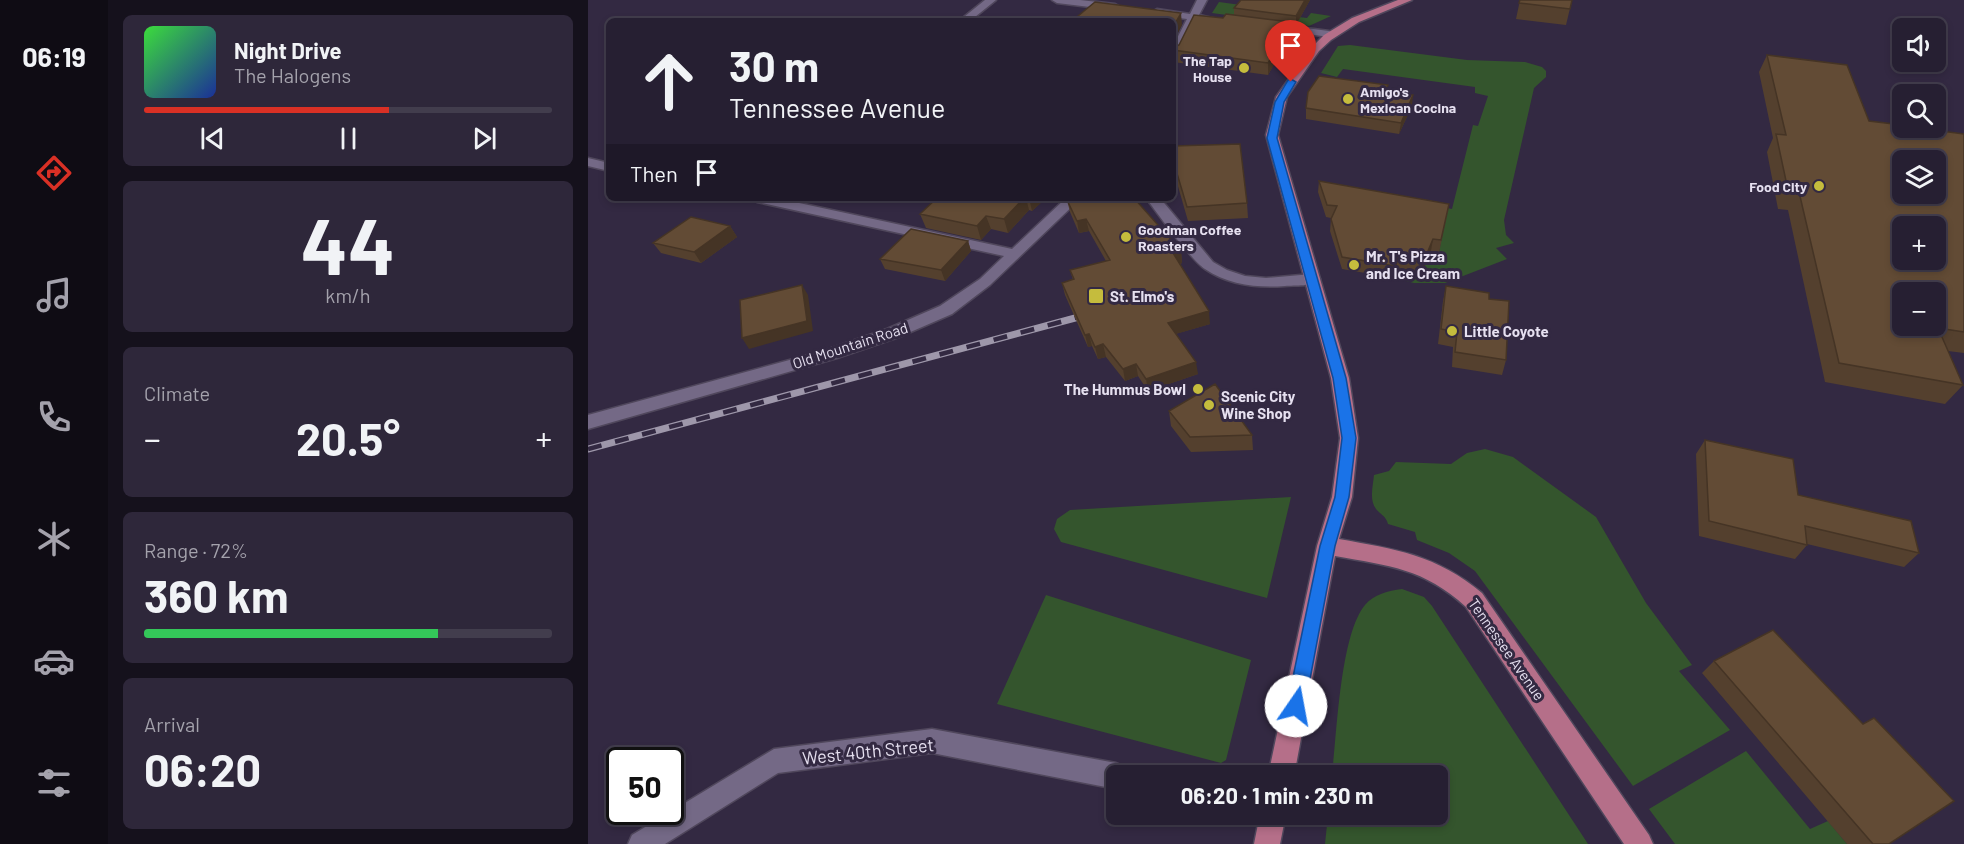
<!DOCTYPE html>
<html lang="en">
<head>
<meta charset="utf-8">
<style>
	body { margin:0; font-family:Barlow,sans-serif; background:#2e273a; color:#f1f3f6; height:100vh; display:flex; flex-direction:column; font-size:22px; white-space:nowrap }
	* { box-sizing:border-box; margin:0 }
	p { font-size:20px; color:#a4a2ac }
	.icon { flex:none; width:33px; height:33px; fill:none; stroke:currentColor; stroke-width:2; stroke-linecap:round; stroke-linejoin:round }
	.map { position:relative; flex:1; overflow:hidden }
	.details { display:flex; flex-direction:column; gap:15px; padding:15px; background:#15111c; width:480px }
	.details>* { flex:none }
	.hud { position:absolute; left:18px; top:18px; width:570px; height:183px; border-radius:9px; box-shadow:0 3px 9px #0003,0 0 0 2px #423d4d; background:#261f32; color:#f1f3f6; overflow:hidden }
	.tools { position:absolute; left:1304px; top:18px; display:grid; gap:12px }
	.tools a { display:grid; place-items:center; width:54px; height:54px; border-radius:9px; background:#261f32; box-shadow:0 3px 9px #0003,0 0 0 2px #423d4d; font-size:30px }
	.speed { position:absolute; left:18px; top:747px; display:flex; gap:12px; font-size:30px; font-weight:700; text-align:center }
	.speed>* { display:grid; place-content:center; width:78px; height:78px; border-radius:50%; background:#261f32; box-shadow:0 3px 9px #0003,0 0 0 2px #423d4d; line-height:1 }
	.speed .limit { border:3px solid #111; border-radius:9px; background:#fff; color:#111 }
	.pin { position:absolute; display:grid; place-items:center; width:51px; height:51px; color:#fff; margin:-62px -26px; border-radius:50% 50% 50% 0; rotate:-45deg; box-shadow:0 0 6px #0007 }
	.pin .icon { rotate:45deg }
	.me { position:absolute; width:66px; margin:-33px; rotate:12deg; stroke-linejoin:round; filter:drop-shadow(0 0 4px #0008) }
	.turn { display:flex; align-items:center; gap:21px; height:126px; padding:0 24px; font-size:27px }
	.turn .icon { width:78px; height:78px; stroke-width:2.5 }
	.turn b { display:block; font-size:42px; line-height:51px }
	.then { display:flex; align-items:center; height:57px; padding:0 24px; background:#0003; gap:12px; font-size:22px }
	.big { font-size:45px; font-weight:700; line-height:1.1 }
	.details .tile { flex:1; display:flex; flex-direction:column; justify-content:center; gap:9px; min-width:0; padding:0 21px; border-radius:9px; background:#2e273a }
	.details .dial { align-items:center; gap:0 }
	.dial b { font-size:78px; line-height:1 }
	.song { display:flex; align-items:center; gap:18px }
	.cover { width:72px; height:72px; border-radius:9px; background:linear-gradient(135deg,hsl(120 70% 55%),hsl(230 70% 35%)) }
	.played { height:6px; border-radius:3px; background:linear-gradient(90deg,#d93025 60%,#423d4d 60%) }
	.keys { display:flex; justify-content:space-around; direction:ltr }
	.heat { display:flex; justify-content:space-between; align-items:center; font-size:33px; direction:ltr }
	.charge { height:9px; border-radius:4px; background:linear-gradient(90deg,#34c759 72%,#423d4d 0) }
	.trip { position:absolute; left:518px; top:765px; width:342px; height:60px; border-radius:9px; background:#261f32; box-shadow:0 3px 9px #0003,0 0 0 2px #423d4d; font-weight:700; line-height:60px; text-align:center }
	main { display:flex; flex:1; min-height:0 }
	.tab-bar { display:flex; flex-direction:column; width:108px; justify-content:space-around; align-items:center; background:#0f0c14; color:#a4a2ac }
	.tab-bar .icon { width:42px; height:42px }
	.tab-bar .current { color:#d93025 }
	.tab-bar b { font-size:27px; color:#f1f3f6 }
	.map>svg:first-child { display:block }
	.green { fill:#34552d }
	.lines { fill:none; stroke-linecap:round; stroke-linejoin:round }
	.minor-casing { stroke:#50475c; stroke-width:3 }
	.major-casing { stroke:#50475c; stroke-width:3 }
	.minor { fill:#746986; fill-rule:evenodd }
	.major { fill:#b56f89; fill-rule:evenodd }
	.rail-casing { stroke:#9e97aa; stroke-width:7 }
	.rail { stroke:#332942; stroke-width:4.5; stroke-dasharray:14; stroke-linecap:butt }
	.wall { fill:#54402e }
	.shaded-wall { fill:#453425 }
	.building { fill:#624b35; stroke:#453425; stroke-width:1.5; fill-rule:evenodd }
	.route { fill:#1a73e8; stroke:#114b97; stroke-width:1.5 }
	.poi-dot { fill:#c5bc3d; stroke:#332942; stroke-width:2 }
	.labels { text-anchor:middle; dominant-baseline:central; stroke-width:6; stroke-linejoin:round; paint-order:stroke }
	.far-poi-label { font-size:14px; font-weight:bold; fill:#e6e0f0; stroke:#332942; text-anchor:end }
	.poi-label { font-size:15px; font-weight:bold; fill:#e6e0f0; stroke:#332942; text-anchor:start }
	.street-label { font-size:15px; fill:#e6e0f0; stroke:#332942 }
	.near-street-label { font-size:18px; fill:#e6e0f0; stroke:#332942 }
</style>
</head>
<body>
<main>
<nav class="tab-bar">
<b>06:19</b>
<svg class="icon current" aria-label="directions" viewBox="0 0 24 24"><path d="M12 3l9 9-9 9-9-9zM9 14v-3h6M13 9l2 2-2 2"/></svg>
<svg class="icon" aria-label="music" viewBox="0 0 24 24"><path d="M9 18V5l10-2v13"/><circle cx="6" cy="18" r="3"/><circle cx="16" cy="16" r="3"/></svg>
<svg class="icon" aria-label="phone" viewBox="0 0 24 24"><path d="M5 4h4l2 5-3 2q2 4 5 5l2-3 5 2v4C11 20 4 13 5 4z"/></svg>
<svg class="icon" aria-label="climate" viewBox="0 0 24 24"><path d="M12 3v18M4 7l16 10M4 17L20 7"/></svg>
<svg class="icon" aria-label="car" viewBox="0 0 24 24"><path d="M5 17H2v-5l4-1 3-4h7l3 4 3 1v5h-3M9 17h6M6 11h13"/><circle cx="7" cy="17" r="2"/><circle cx="17" cy="17" r="2"/></svg>
<svg class="icon" aria-label="filters" viewBox="0 0 24 24"><path d="M4 7h16M4 17h16"/><circle cx="9" cy="7" r="2"/><circle cx="15" cy="17" r="2"/></svg>
</nav>
<section class="details">
<div class="tile">
<div class="song"><i class="cover"></i><div><b>Night Drive</b><p>The Halogens</p></div></div>
<div class="played"></div>
<div class="keys"><svg class="icon" aria-label="previous" viewBox="0 0 24 24"><path d="M18 5L8 12l10 7zM5 5v14"/></svg><svg class="icon" aria-label="pause" viewBox="0 0 24 24"><path d="M8 5v14M16 5v14"/></svg><svg class="icon" aria-label="next" viewBox="0 0 24 24"><path d="M6 5l10 7-10 7zM19 5v14"/></svg></div>
</div>
<div class="tile dial"><b>44</b><p>km/h</p></div>
<div class="tile"><p>Climate</p>
<div class="heat"><a>−</a><b class="big">20.5°</b><a>+</a></div>
</div>
<div class="tile"><p>Range · 72%</p><b class="big">360 km</b><div class="charge"></div></div>
<div class="tile"><p>Arrival</p><b class="big">06:20</b></div>
</section>
<div class="map">
<svg width="1376" height="844" viewBox="0 0 1376 844">
	<rect width="100%" height="100%" fill="#332942"/>
	<path class="green" d="M 631,2 L 653,5 L 652,10 L 719,18 L 723,13 L 743,16 L 721,26 L 624,13 Z
		M 762,45 L 879,60 L 937,62 L 954,67 L 958,71 L 958,77 L 946,88 L 916,220 L 918,235 L 926,243 L 908,248 L 919,259 L 857,283 L 826,283 L 806,278 L 808,270 L 833,275 L 843,251 L 851,252 L 858,216 L 857,212 L 859,208 L 864,209 L 885,125 L 890,126 L 900,96 L 887,93 L 887,87 L 755,69 L 749,77 L 733,73 L 750,46 Z
		M 897,449 L 925,457 L 1008,517 L 1058,603 L 1104,665 L 1091,671 L 1142,730 L 1045,786 L 887,571 L 861,553 L 829,540 L 827,532 L 800,524 C 798,516 793,515 788,509 C 781,500 785,486 786,475 L 801,471 L 808,462 L 863,464 L 879,453 Z
		M 703,497 L 679,598 L 473,542 L 466,529 L 469,519 L 482,510 Z
		M 814,589 L 836,597 L 844,606 L 1000,844 L 737,844 L 740,815 L 849,814 L 849,776 L 744,775 C 749,734 752,635 777,605 C 786,594 800,591 814,589 Z
		M 458,595 L 663,660 L 638,760 L 633,763 L 409,704 Z
		M 1158,751 L 1222,829 L 1240,821 L 1259,844 L 1087,844 L 1061,809 Z"/>
	<g class="lines">
		<defs>
			<path id="minor" d="M 397,0 L 408,0 L 382,21 L 371,21 Z
				M 464,0 L 492,0 L 527,4 L 532,7 L 527,10 L 469,3 Z
				M 609,0 L 619,0 L 611,15 L 633,20 L 628,23 L 608,20 L 590,56 L 585,59 L 585,46 L 599,19 L 569,15 L 564,12 L 569,9 L 602,14 Z
				M 679,23 L 741,31 L 746,34 L 741,37 L 676,28 L 674,26 Z
				M 0,158 L 21,163 L 21,171 L 0,166 Z
				M 162,198 L 188,198 L 424,249 L 478,198 L 493,198 L 402,285 L 364,314 L 311,337 L 249,358 L 0,429 L 0,415 L 238,350 L 299,329 L 352,306 L 392,279 L 416,256 L 169,202 Z
				M 558,198 L 572,198 L 625,262 L 639,270 L 657,276 L 678,278 L 724,274 L 732,279 C 725,287 707,285 697,286 C 670,288 640,285 617,269 C 603,260 570,214 558,198 Z
				M 344,729 L 528,763 L 537,767 L 540,776 L 528,776 L 528,789 L 344,753 L 190,773 L 77,844 L 40,844 L 44,835 L 186,749 Z"/>
			<path id="major" d="M 810,0 L 824,0 L 771,22 L 743,40 L 731,51 L 699,97 L 690,135 L 761,378 L 770,438 L 764,497 L 751,539 C 807,549 849,555 894,593 L 1061,835 L 1065,844 L 1036,844 L 878,607 C 835,568 802,566 747,556 L 706,776 L 680,776 L 729,546 L 744,497 L 752,438 L 743,378 L 678,135 L 688,97 L 724,47 L 736,35 L 764,18 Z
				M 672,814 L 698,814 L 692,844 L 666,844 Z"/>
		</defs>
		<use href="#minor" class="minor-casing"/>
		<use href="#major" class="major-casing"/>
		<use href="#minor" class="minor"/>
		<use href="#major" class="major"/>
		<defs>
			<path id="rail" d="M 0,449 L 502,314"/>
		</defs>
		<use href="#rail" class="rail-casing"/>
		<use href="#rail" class="rail"/>
	</g>
	<path class="wall" d="M 653,0 L 722,0 L 708,25 L 703,24 L 703,34 L 680,75 L 585,62 L 585,48 L 635,18 L 646,15 L 646,8 Z
		M 932,0 L 984,0 L 978,25 L 928,19 Z
		M 1179,55 L 1281,121 L 1376,134 L 1376,353 L 1360,351 L 1375,385 L 1357,404 L 1237,382 L 1200,210 L 1190,209 L 1179,152 L 1185,138 L 1171,72 Z
		M 800,85 L 799,91 L 824,106 L 811,134 L 718,119 L 718,108 Z
		M 585,146 L 659,203 L 660,218 L 600,221 L 585,169 Z
		M 731,181 L 861,204 L 851,253 L 843,251 L 833,275 L 808,270 L 806,278 L 754,269 L 742,231 L 743,218 L 738,217 L 730,192 Z
		M 349,198 L 458,198 L 444,211 L 441,210 L 420,233 L 403,229 L 393,240 L 338,228 L 332,214 Z
		M 479,200 L 593,251 L 594,263 L 592,264 L 622,324 L 587,334 L 610,374 L 560,391 L 550,376 L 537,381 L 518,357 L 510,359 L 504,346 L 500,347 L 477,295 L 474,283 L 485,280 L 482,270 L 518,261 L 501,231 L 491,233 L 482,212 Z
		M 142,226 L 149,237 L 113,263 L 73,253 L 65,243 Z
		M 380,241 L 383,251 L 357,281 L 297,269 L 292,259 Z
		M 858,286 L 901,299 L 918,360 L 914,375 L 864,367 L 865,347 L 850,344 L 855,301 Z
		M 581,411 L 664,435 L 665,450 L 603,452 L 583,426 Z
		M 1117,440 L 1210,495 L 1331,553 L 1316,567 L 1219,544 L 1219,545 L 1207,559 L 1111,536 L 1108,454 Z
		M 1126,661 L 1301,844 L 1259,844 L 1114,673 Z"/>
	<path class="shaded-wall" d="M 717,0 L 722,0 L 708,25 L 708,16 Z
		M 593,13 L 594,25 L 585,42 L 585,27 Z
		M 703,22 L 703,34 L 680,75 L 680,63 Z
		M 825,95 L 824,106 L 811,134 L 813,123 Z
		M 436,198 L 438,198 L 441,210 L 420,233 L 416,219 Z
		M 441,198 L 458,198 L 444,211 Z
		M 398,216 L 403,229 L 393,240 L 389,226 Z
		M 498,219 L 501,231 L 491,233 L 489,221 Z
		M 142,226 L 149,237 L 113,263 L 106,252 Z
		M 845,239 L 843,251 L 833,275 L 835,263 Z
		M 380,241 L 383,251 L 357,281 L 353,270 Z
		M 593,251 L 594,263 L 586,265 L 585,253 Z
		M 810,258 L 808,270 L 806,278 L 807,266 Z
		M 214,285 L 220,295 L 225,331 L 161,349 L 154,338 Z
		M 621,311 L 622,324 L 581,336 L 580,323 Z
		M 501,334 L 504,346 L 500,347 L 497,335 Z
		M 515,344 L 518,357 L 510,359 L 507,347 Z
		M 608,362 L 610,374 L 560,391 L 558,379 Z
		M 548,364 L 550,376 L 537,381 L 535,369 Z"/>
	<path class="building" d="M 653,0 L 717,0 L 708,16 L 646,8 Z
		M 932,0 L 984,0 L 982,9 L 931,3 Z
		M 507,2 L 593,13 L 585,27 L 585,21 L 484,21 Z
		M 638,14 L 703,22 L 680,63 L 585,50 L 585,48 L 591,45 L 606,15 L 635,18 Z
		M 1179,55 L 1259,65 L 1281,121 L 1314,125 L 1314,128 L 1330,128 L 1376,134 L 1376,332 L 1350,328 L 1375,385 L 1251,363 L 1211,192 L 1200,190 L 1188,134 L 1198,135 ZM 1314,160 L 1347,160 L 1347,194 L 1314,194 ZM 1314,226 L 1347,226 L 1347,260 L 1314,260 ZM 1314,292 L 1347,292 L 1347,326 L 1314,326 Z
		M 731,76 L 800,85 L 797,91 L 825,95 L 813,123 L 718,108 L 720,92 Z
		M 652,144 L 659,203 L 599,207 L 585,160 L 585,146 Z
		M 731,181 L 861,204 L 853,240 L 845,239 L 835,263 L 810,258 L 807,266 L 754,257 L 743,219 L 749,206 L 739,205 Z
		M 349,198 L 436,198 L 416,219 L 398,216 L 389,226 L 332,214 Z
		M 481,198 L 546,198 L 593,251 L 585,253 L 621,311 L 580,323 L 608,362 L 558,379 L 548,364 L 535,369 L 515,344 L 507,347 L 501,334 L 497,335 L 474,283 L 486,279 L 482,270 L 522,260 L 498,219 L 489,221 L 479,200 Z
		M 103,217 L 142,226 L 106,252 L 65,243 Z
		M 323,229 L 380,241 L 353,270 L 292,259 Z
		M 214,285 L 219,321 L 154,338 L 152,300 Z
		M 858,286 L 901,293 L 901,299 L 921,301 L 918,360 L 867,352 L 869,332 L 853,329 Z
		M 627,384 L 664,435 L 602,437 L 581,411 Z
		M 1117,440 L 1205,459 L 1210,495 L 1323,521 L 1331,553 L 1217,526 L 1219,545 L 1121,521 Z
		M 1185,630 L 1275,724 L 1286,718 L 1366,801 L 1301,844 L 1285,844 L 1126,661 Z"/>
	<path class="route" d="M 703,79 L 708,82 L 696,102 L 689,138 L 758,378 L 768,438 L 761,497 L 747,546 L 717,706 L 714,712 L 708,715 L 701,712 L 699,706 L 732,546 L 747,497 L 754,438 L 745,378 L 679,138 L 687,102 L 700,80 Z"/>
	<g class="poi-dot">
		<circle cx="656" cy="68" r="6"/>
		<circle cx="760" cy="99" r="6"/>
		<circle cx="1231" cy="186" r="6"/>
		<circle cx="538" cy="237" r="6"/>
		<circle cx="766" cy="265" r="6"/>
		<rect x="500" y="288" width="16" height="16" rx="3"/>
		<circle cx="864" cy="331" r="6"/>
		<circle cx="610" cy="389" r="6"/>
		<circle cx="621" cy="405" r="6"/>
	</g>
	<g class="labels">
		<g class="far-poi-label">
			<text x="644" y="60">The Tap<tspan x="644" dy="16">House</tspan></text>
			<text x="772" y="91" text-anchor="start">Amigo's<tspan x="772" dy="16">Mexican Cocina</tspan></text>
			<text x="1219" y="186">Food City</text>
			<text x="550" y="229" text-anchor="start">Goodman Coffee<tspan x="550" dy="16">Roasters</tspan></text>
		</g>
		<g class="poi-label">
			<text x="778" y="256">Mr. T's Pizza<tspan x="778" dy="17">and Ice Cream</tspan></text>
			<text x="522" y="296">St. Elmo's</text>
			<text x="876" y="331">Little Coyote</text>
			<text x="598" y="389" text-anchor="end">The Hummus Bowl</text>
			<text x="633" y="396">Scenic City<tspan x="633" dy="17">Wine Shop</tspan></text>
		</g>
		<g class="street-label">
			<text transform="translate(262 345) rotate(-18)">Old Mountain Road</text>
			<text transform="translate(919 649) rotate(55)">Tennessee Avenue</text>
		</g>
		<g class="near-street-label">
			<text transform="translate(280 751) rotate(-6)">West 40th Street</text>
		</g>
	</g>
</svg>
<div class="tools">
<a><svg class="icon" aria-label="sound" viewBox="0 0 24 24"><path d="M4 9h4l5-4v14l-5-4H4zM17 9q2 3 0 6"/></svg></a>
<a><svg class="icon" aria-label="search" viewBox="0 0 24 24"><circle cx="10" cy="10" r="6"/><path d="M15 15l6 6"/></svg></a>
<a><svg class="icon" aria-label="layers" viewBox="0 0 24 24"><path d="M12 4l9 5-9 5-9-5zM3 14l9 5 9-5"/></svg></a>
<a>+</a>
<a>−</a>
</div>
<div class="speed"><div class="limit">50</div></div>
<div class="pin" style="left:703px;top:82px;background:#d93025"><svg class="icon" aria-label="arrive" viewBox="0 0 24 24"><path d="M6 21V4h12l-3 4 3 4H6"/></svg></div>
<svg class="me" style="left:708px;top:706px" viewBox="-20 -20 40 40"><circle r="19" fill="#fff"/><path d="M0-13L10 11 0 6-10 11z" fill="#1a73e8"/></svg>
<div class="trip">06:20 · 1 min · 230 m</div>
<div class="hud">
<div class="turn"><svg class="icon" aria-label="ahead" viewBox="0 0 24 24"><path d="M12 20V5M6 11l6-6 6 6"/></svg><div><b>30 m</b>Tennessee Avenue</div></div>
<div class="then">Then<svg class="icon" aria-label="arrive" viewBox="0 0 24 24"><path d="M6 21V4h12l-3 4 3 4H6"/></svg></div>
</div>
</div>
</main>
</body>
</html>
